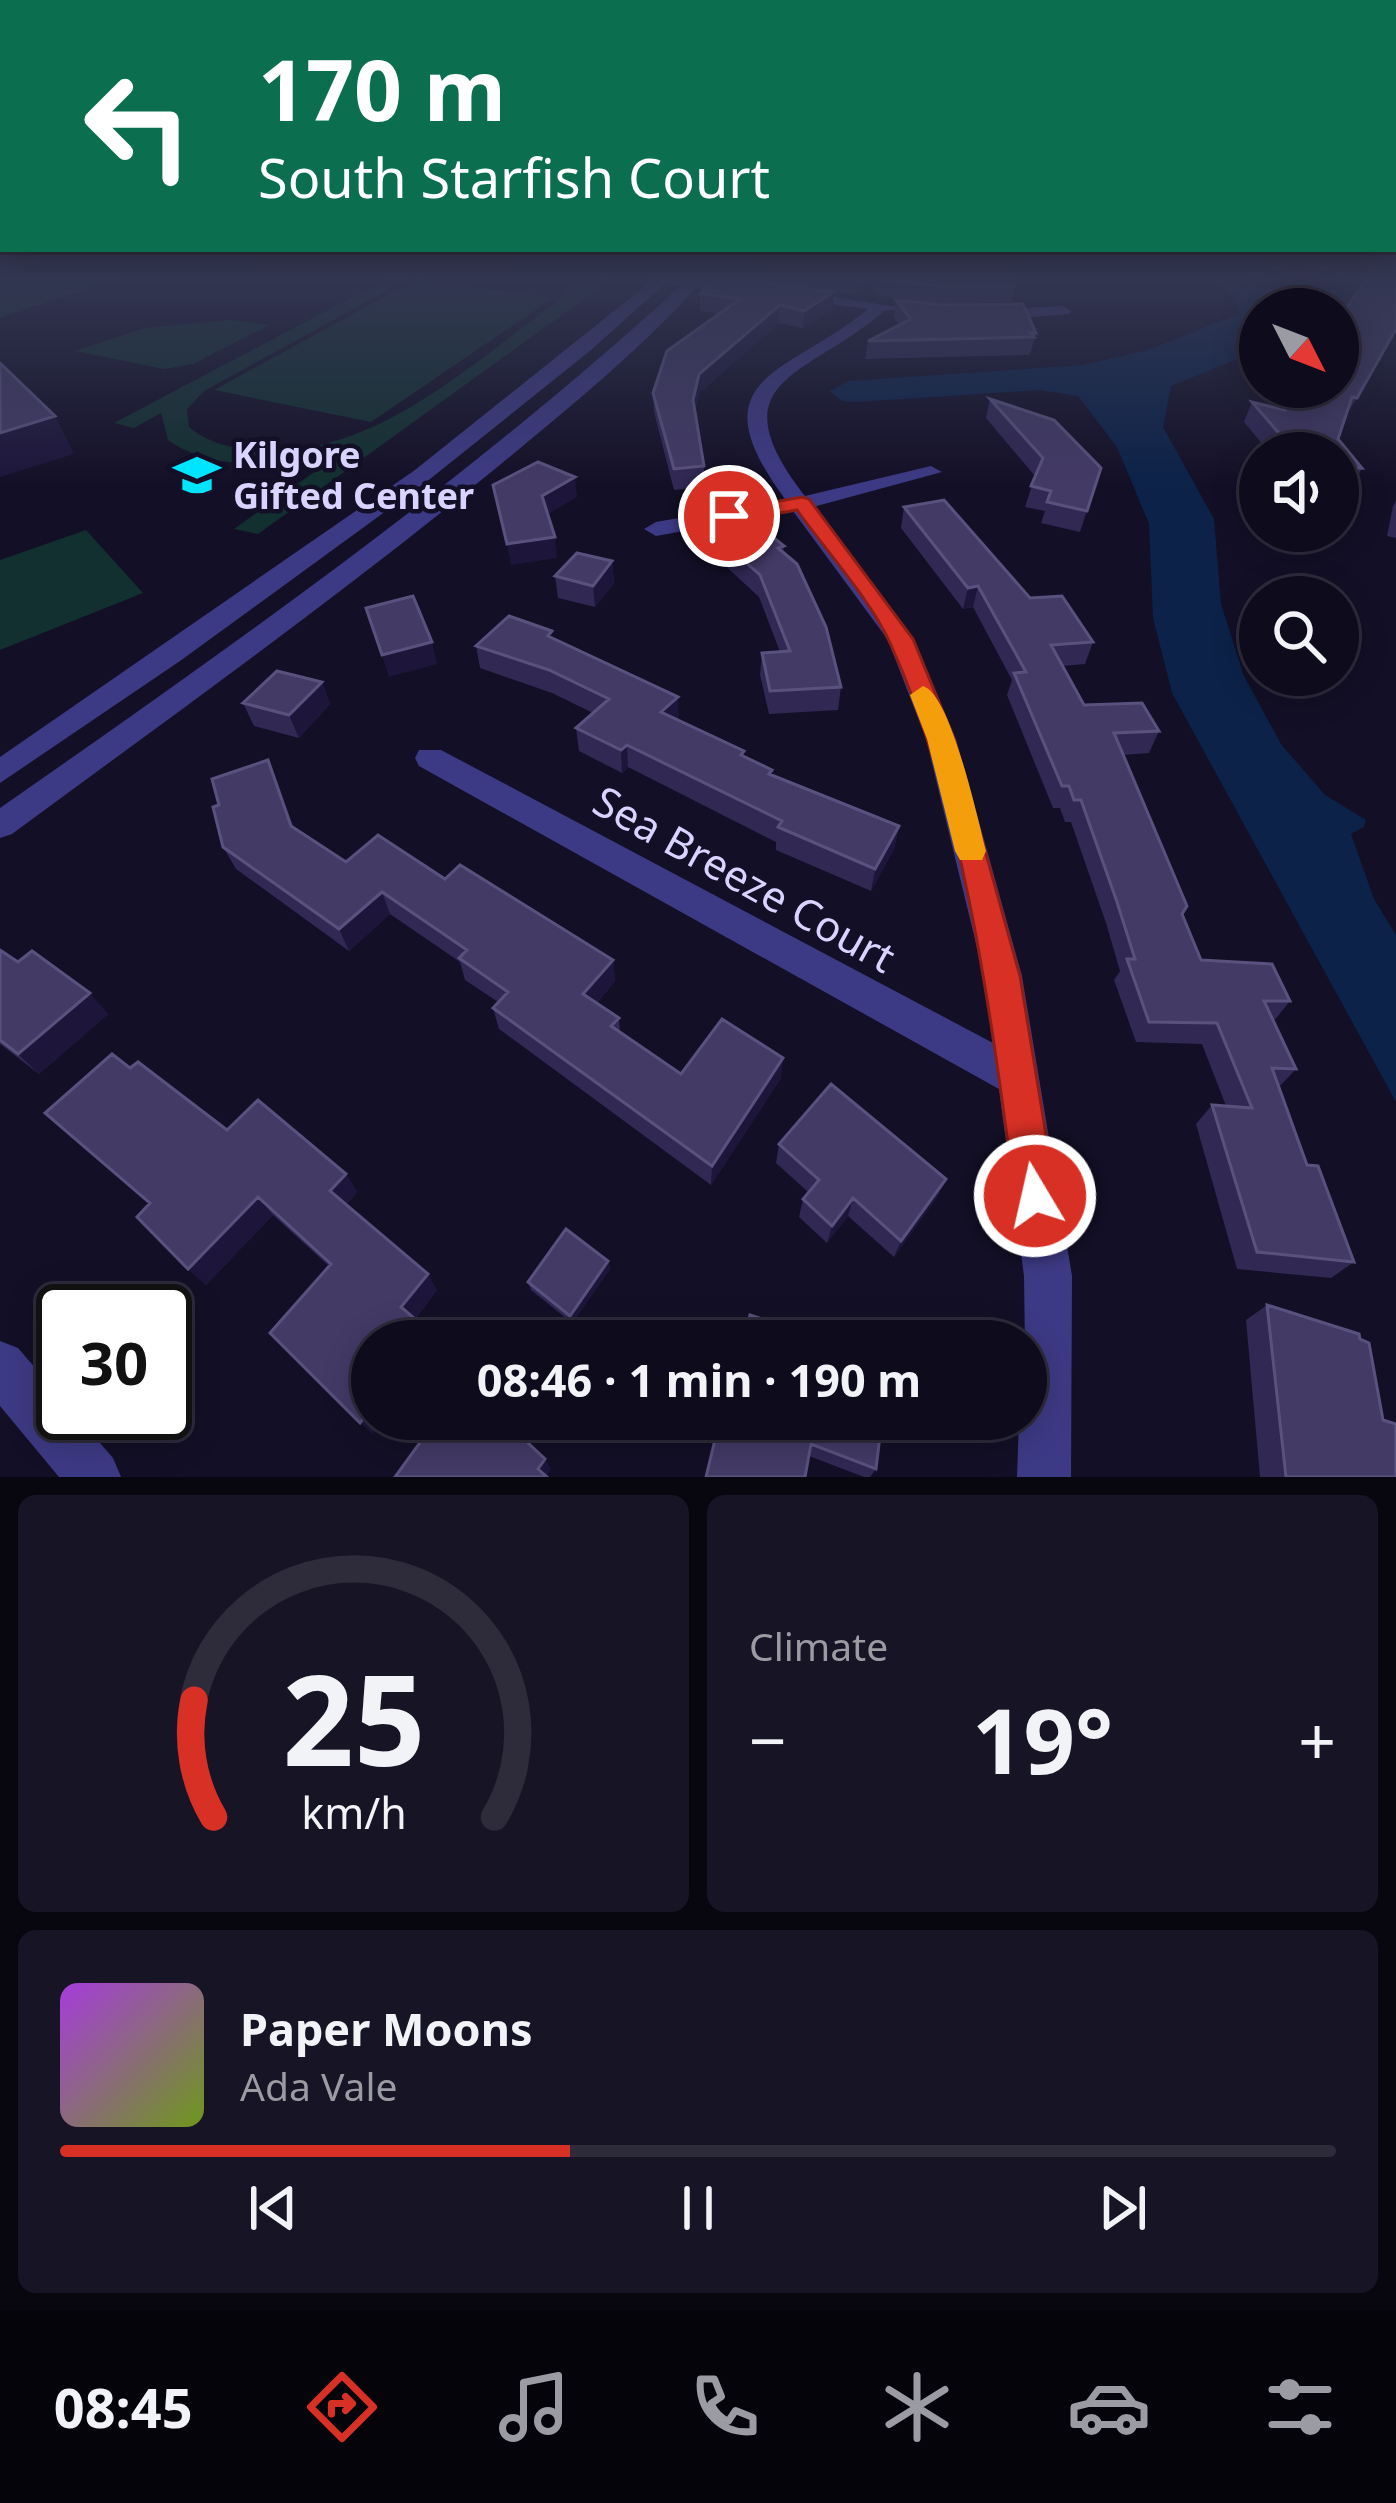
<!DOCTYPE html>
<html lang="en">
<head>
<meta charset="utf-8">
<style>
	body { margin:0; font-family:"Noto Sans",sans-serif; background:#171425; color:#f1f3f6; height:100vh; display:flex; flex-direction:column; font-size:45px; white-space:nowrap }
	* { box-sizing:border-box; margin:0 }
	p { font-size:39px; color:#9b9ba3 }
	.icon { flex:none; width:66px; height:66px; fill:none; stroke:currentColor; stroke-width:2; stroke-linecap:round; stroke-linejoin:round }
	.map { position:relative; height:1477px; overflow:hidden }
	.panel { display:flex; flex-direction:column; gap:18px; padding:18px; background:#08060f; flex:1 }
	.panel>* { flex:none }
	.guide { position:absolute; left:0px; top:0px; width:1398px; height:252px; box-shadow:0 6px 30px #0003,0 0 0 3px #2e2b3b; background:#0b6e4f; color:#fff; overflow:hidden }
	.needle { width:78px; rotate:132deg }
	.fabs { position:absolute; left:1239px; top:288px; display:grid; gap:24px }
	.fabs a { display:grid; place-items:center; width:120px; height:120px; border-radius:50%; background:#0e0b1c; box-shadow:0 6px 30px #0003,0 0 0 3px #2e2b3b; font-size:60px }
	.speed { position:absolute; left:36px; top:1284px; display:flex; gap:24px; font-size:60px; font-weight:700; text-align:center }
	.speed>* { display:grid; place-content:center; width:156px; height:156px; border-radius:50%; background:#0e0b1c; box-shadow:0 6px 30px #0003,0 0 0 3px #2e2b3b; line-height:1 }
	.speed .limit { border:6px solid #111; border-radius:18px; background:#fff; color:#111 }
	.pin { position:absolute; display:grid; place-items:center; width:102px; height:102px; color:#fff; margin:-51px; border:6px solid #fff; border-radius:50%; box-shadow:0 3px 12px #0007 }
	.me { position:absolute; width:132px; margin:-66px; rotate:351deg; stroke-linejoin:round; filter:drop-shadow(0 0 9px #0008) }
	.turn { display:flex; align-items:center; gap:42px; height:252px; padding:0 60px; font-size:54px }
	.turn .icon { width:156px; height:156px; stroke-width:2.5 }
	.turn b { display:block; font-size:84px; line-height:102px }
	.big { font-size:90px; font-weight:700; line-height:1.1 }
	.panel .card { flex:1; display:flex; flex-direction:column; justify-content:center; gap:18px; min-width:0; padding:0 42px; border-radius:18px; background:#171425 }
	.panel .dial { align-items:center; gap:0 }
	.dial svg { height:312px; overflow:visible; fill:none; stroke:#2e2b3b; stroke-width:7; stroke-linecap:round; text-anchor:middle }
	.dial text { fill:#f1f3f6; stroke:none }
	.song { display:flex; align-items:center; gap:36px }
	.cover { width:144px; height:144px; border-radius:18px; background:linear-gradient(135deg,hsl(280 70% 55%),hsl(80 70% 35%)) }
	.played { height:12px; border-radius:6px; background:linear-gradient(90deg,#d93025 40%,#2e2b3b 40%) }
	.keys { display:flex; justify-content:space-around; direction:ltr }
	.heat { display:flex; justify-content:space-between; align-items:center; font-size:66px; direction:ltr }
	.panel .tiles { flex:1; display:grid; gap:18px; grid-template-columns:1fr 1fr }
	.card:last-child { grid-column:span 2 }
	.trip { position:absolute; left:351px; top:1320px; width:696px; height:120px; border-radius:60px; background:#0e0b1c; box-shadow:0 6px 30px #0003,0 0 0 3px #2e2b3b; font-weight:700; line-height:120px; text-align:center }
	.tab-bar { display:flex; height:192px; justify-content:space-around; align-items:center; background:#06040b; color:#9b9ba3 }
	.tab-bar .icon { width:84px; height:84px }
	.tab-bar .current { color:#d93025 }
	.tab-bar b { font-size:54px; color:#f1f3f6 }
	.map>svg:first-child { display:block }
	.green { fill:#12302f }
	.water { fill:#0c2248 }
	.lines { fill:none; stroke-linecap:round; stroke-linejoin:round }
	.minor { fill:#3d3a85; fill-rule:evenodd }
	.tertiary { fill:#3d3a85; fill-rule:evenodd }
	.wall { fill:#312854 }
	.shaded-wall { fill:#1d163a }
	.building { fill:#433a66; stroke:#5a527e; stroke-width:3 }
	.route { fill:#d93025; stroke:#8d1f18; stroke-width:3 }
	.slow { fill:#f59e0b }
	.labels { text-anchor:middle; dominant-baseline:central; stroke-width:9; stroke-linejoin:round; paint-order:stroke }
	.far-poi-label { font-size:36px; font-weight:bold; fill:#d9d4ff; stroke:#130f26; text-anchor:start }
	.street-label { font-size:42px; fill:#d9d4ff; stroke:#130f26 }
</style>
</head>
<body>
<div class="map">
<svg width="1396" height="1477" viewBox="0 0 1396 1477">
	<rect width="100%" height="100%" fill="#130f26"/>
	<path class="green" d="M 0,279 L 118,279 L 0,318 Z
		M 387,279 L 408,279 L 204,391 L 187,409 L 189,427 C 209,444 232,448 257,450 C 374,458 467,366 556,303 L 566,291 L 562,279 L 586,283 L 612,279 L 258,534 L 234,529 L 341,453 C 287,463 217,475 168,440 L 161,413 L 134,428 L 114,423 Z
		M 417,279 L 553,298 L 371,422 L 214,390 Z
		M 231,320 L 269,325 L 193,364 L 164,369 L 75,351 L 145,328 Z
		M 86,530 L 143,593 L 0,650 L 0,560 Z"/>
	<path class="water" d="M 1200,279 L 1274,279 L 1275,287 L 1294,309 L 1260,309 L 1260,350 L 1171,386 L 1163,427 L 1214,519 L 1221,604 L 1244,676 L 1281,744 L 1325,795 L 1366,820 L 1364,827 L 1351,834 L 1374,899 L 1396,935 L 1396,1102 L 1172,693 L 1153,618 L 1149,524 L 1117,447 L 1078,396 L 1039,390 L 856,402 L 842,401 L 829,391 L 849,381 L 1082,365 L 1148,350 L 1239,314 C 1240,292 1218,285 1200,279 Z"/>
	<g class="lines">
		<path class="minor" d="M 655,279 L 692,279 L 753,290 L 745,295 L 662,284 Z
			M 793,290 L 902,308 L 884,311 C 809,377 713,378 805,496 L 931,466 L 942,472 L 813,507 L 914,639 L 956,739 L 1022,976 L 1072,1276 L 1071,1477 L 1017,1477 L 1019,1419 L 1026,1419 L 1024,1276 L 999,1089 L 419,766 L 415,758 L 419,750 L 441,750 L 993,1043 L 984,976 L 926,739 L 888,640 L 793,511 L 656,536 L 644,529 L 656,522 L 785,499 C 693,375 789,375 868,309 L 788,298 L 785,295 Z
			M 1063,306 L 1071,311 L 1069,314 L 990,320 L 982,315 L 990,310 Z
			M 0,1341 L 18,1348 L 63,1400 L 63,1413 L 74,1413 L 113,1458 L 121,1477 L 59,1477 L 0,1406 Z"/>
		<path class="tertiary" d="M 654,279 L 670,279 L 591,350 L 430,479 L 180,661 L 0,783 L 0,757 L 415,470 Z
			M 688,279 L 704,279 C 644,347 571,406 501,464 C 343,594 176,713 12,834 L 0,838 L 0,808 C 238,642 474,476 688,279 Z"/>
	</g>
	<path class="wall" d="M 714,279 L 1012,279 L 1015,286 L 1011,302 L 940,304 L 878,296 L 870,285 L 856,294 L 775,284 L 833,309 L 803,328 L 779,323 L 699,393 L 695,411 L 704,466 L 704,487 L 674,490 L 654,412 L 653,393 L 719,313 L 700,311 L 700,294 Z
		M 896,300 L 1036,333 L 1031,351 L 1029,355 L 865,359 L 868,341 L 899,324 L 894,317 Z
		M 1375,369 L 1345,417 L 1338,439 L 1362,468 L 1352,488 L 1338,487 L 1338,453 L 1270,453 L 1244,422 L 1252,402 L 1285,410 Z
		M 990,399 L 1101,468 L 1080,532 L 1041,523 L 1045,511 L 1025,507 L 1035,476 L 986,418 Z
		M 1396,501 L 1396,538 L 1387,536 L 1393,506 Z
		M 904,507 L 1093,642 L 1085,664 L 1062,666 L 1084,705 L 1159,731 L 1149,753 L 1123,755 L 1201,960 L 1290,1001 L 1274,1021 L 1296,1069 L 1279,1087 L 1307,1165 L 1354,1262 L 1331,1278 L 1237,1269 L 1196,1124 L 1212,1105 L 1226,1106 L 1202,1044 L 1136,1042 L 1114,980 L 1120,971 L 1106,923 L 1071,822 L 1065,822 L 1060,808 L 1053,808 L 1007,695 L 1012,680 L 973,607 L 963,609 L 901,528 Z
		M 717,537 L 784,546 L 783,553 L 841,687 L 838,710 L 769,714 L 760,675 L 762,653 L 780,652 L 759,597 L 717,558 Z
		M 612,561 L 614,583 L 595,607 L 558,598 L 555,576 Z
		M 553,639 L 678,720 L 744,751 L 744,757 L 772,770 L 772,775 L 899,826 L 894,849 L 871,891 L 776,850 L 776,842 L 628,767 L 622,773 L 579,751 L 576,728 L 593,713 L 552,693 L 480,668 L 476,646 Z
		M 322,682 L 330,704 L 299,738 L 254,726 L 243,703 Z
		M 268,760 L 294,828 L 346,862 L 445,879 L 613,960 L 615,981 L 597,1003 L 619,1018 L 620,1033 L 681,1074 L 781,1078 L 711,1185 L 499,1029 L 493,1008 L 498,1002 L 465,980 L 460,962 L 390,914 L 349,951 L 236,869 L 223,847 L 219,805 Z
		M 0,950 L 108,1014 L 39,1074 L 0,1044 Z
		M 130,1068 L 227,1130 L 346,1174 L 357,1192 L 346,1205 L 437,1290 L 415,1319 L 429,1331 L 436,1341 L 372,1341 L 373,1434 L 329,1266 L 273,1215 L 206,1285 L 188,1269 L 150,1204 L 45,1113 Z
		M 779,1144 L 946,1179 L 937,1197 L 894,1257 L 848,1216 L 827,1243 L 799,1217 L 803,1199 L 808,1192 L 776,1163 Z
		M 608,1261 L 610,1269 L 572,1323 L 531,1290 L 528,1282 Z
		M 1267,1305 L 1383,1420 L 1396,1477 L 1260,1477 L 1246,1320 Z
		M 882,1419 L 876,1469 L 870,1477 L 864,1477 L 809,1456 L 706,1477 Z"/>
	<path class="shaded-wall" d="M 858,279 L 871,279 L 870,285 L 856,294 Z
		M 834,292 L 833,309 L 803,328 L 804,311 Z
		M 780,305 L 779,323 L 699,393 L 693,419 L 693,400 L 699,374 Z
		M 55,416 L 74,454 L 0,477 L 0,433 Z
		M 575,477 L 577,497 L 545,516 L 542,496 Z
		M 555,537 L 557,558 L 511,565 L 507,544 Z
		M 612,561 L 614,583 L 595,607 L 593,586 Z
		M 978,586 L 973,607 L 963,609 L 968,588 Z
		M 432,642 L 437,664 L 389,677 L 382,655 Z
		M 322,682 L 330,704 L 299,738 L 289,715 Z
		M 678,697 L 679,719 L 662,735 L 661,712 Z
		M 627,745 L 628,767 L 622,773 L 621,750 Z
		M 268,760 L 278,783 L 301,848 L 291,826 Z
		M 899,826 L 894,849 L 871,891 L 875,869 Z
		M 382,892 L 390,914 L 349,951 L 339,929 Z
		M 613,960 L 615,981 L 587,1015 L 583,994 Z
		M 90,993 L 108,1014 L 39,1074 L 18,1054 Z
		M 783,1058 L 781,1078 L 711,1185 L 712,1166 Z
		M 346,1174 L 357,1192 L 343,1209 L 330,1191 Z
		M 946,1179 L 937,1197 L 894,1257 L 901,1241 Z
		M 258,1197 L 273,1215 L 206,1285 L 188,1269 Z
		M 853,1198 L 848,1216 L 827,1243 L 832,1226 Z
		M 608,1261 L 610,1269 L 572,1323 L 570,1316 Z
		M 428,1274 L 437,1290 L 412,1322 L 401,1307 Z
		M 429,1331 L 436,1341 L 421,1341 Z
		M 372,1406 L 372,1419 L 384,1419 L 373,1434 L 360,1423 Z
		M 513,1419 L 528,1419 L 516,1436 L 509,1425 Z
		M 545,1459 L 551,1469 L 546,1477 L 538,1469 Z"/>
	<path class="building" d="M 714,279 L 737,279 L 834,292 L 804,311 L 780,305 L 699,374 L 693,400 L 704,466 L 674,469 L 653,393 L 667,351 L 740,299 L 700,294 Z
		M 880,279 L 1012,279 L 1015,286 L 943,287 Z
		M 1367,279 L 1396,279 L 1396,329 L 1357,398 L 1352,397 L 1338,439 L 1362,468 L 1338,467 L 1338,453 L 1296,453 L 1252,402 L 1285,410 L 1298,387 L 1338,387 L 1338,320 Z
		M 896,300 L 943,305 L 1023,304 L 1036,333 L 1030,333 L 1034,337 L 868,341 L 911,319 Z
		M 0,363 L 55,416 L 0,433 Z
		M 990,399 L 1054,420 L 1101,468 L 1087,511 L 1047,502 L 1051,491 L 1031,486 L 1043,458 Z
		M 538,462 L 575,477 L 542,496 L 555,537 L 507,544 L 493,485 Z
		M 944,500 L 1030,598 L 1062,596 L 1093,642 L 1051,645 L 1084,705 L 1142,703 L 1159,731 L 1114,733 L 1187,906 L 1182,914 L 1201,960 L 1272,964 L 1290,1001 L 1264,1001 L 1296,1069 L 1272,1068 L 1307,1165 L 1318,1166 L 1354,1262 L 1257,1252 L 1212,1105 L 1252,1108 L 1217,1023 L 1149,1022 L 1127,959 L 1135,959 L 1117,902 L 1081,800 L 1074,800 L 1069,786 L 1062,786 L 1014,673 L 1026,672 L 978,586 L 968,588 L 904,507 Z
		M 757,524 L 784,546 L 778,548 L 797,564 L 826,627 L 841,687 L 770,691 L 762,653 L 790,651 L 760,575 L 717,537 Z
		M 577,553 L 612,561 L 593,586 L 555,576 Z
		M 413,596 L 432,642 L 382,655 L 366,608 Z
		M 509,616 L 552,631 L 548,636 L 678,697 L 661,712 L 744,751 L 741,755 L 772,770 L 769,774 L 899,826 L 875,869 L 778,827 L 782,821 L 627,745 L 621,750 L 576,728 L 609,699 L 549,670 L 476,646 Z
		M 277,671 L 322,682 L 289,715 L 243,703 Z
		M 268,760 L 291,826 L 346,862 L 378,835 L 445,879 L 460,865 L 613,960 L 583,994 L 619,1018 L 611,1026 L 681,1074 L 722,1019 L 783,1058 L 712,1166 L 493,1008 L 508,992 L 459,958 L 467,950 L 382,892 L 339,929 L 223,847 L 213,807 L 219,805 L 212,779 Z
		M 0,950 L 18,962 L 32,951 L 90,993 L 18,1054 L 0,1040 Z
		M 112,1054 L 130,1068 L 138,1062 L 227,1130 L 258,1100 L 346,1174 L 330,1191 L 428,1274 L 401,1307 L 429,1331 L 421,1341 L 372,1341 L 372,1406 L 360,1423 L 270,1333 L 331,1264 L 258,1197 L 188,1269 L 137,1217 L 150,1203 L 45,1113 Z
		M 831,1084 L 946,1179 L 901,1241 L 853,1198 L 832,1226 L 803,1199 L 819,1180 L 779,1144 Z
		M 566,1229 L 608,1261 L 570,1316 L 528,1282 Z
		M 1267,1305 L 1359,1334 L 1360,1339 L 1369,1343 L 1383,1420 L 1396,1424 L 1396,1477 L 1286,1477 Z
		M 750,1315 L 828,1341 L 744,1341 Z
		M 437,1419 L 513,1419 L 509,1425 L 545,1459 L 538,1469 L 547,1477 L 395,1477 Z
		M 720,1419 L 882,1419 L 876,1469 L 811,1444 L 805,1477 L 706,1477 Z"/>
	<linearGradient id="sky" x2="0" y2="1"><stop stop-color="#0a0815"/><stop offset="0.57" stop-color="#333752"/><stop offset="1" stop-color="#333752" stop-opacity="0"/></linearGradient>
	<rect width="1396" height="486" fill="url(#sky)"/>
	<path class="route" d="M 802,497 L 809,499 L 913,639 L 954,739 L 1020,976 L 1056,1196 L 1050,1211 L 1035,1217 L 1021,1211 L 1015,1196 C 991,1017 966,811 891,645 C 871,600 826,551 797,510 L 729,522 L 718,516 L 729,510 Z"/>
	<path class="slow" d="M 923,686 C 951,694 978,821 986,851 L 982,860 L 960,860 L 955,851 L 927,739 L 910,695 Z"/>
	<defs>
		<symbol id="school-bare" viewBox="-9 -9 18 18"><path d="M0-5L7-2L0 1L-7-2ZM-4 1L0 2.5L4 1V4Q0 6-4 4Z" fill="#00e5ff" stroke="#130f26" stroke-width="2.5" paint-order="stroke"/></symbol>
	</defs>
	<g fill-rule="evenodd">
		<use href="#school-bare" x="164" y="442" width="66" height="66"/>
	</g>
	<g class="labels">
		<g class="far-poi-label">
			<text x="233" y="454">Kilgore<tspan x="233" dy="41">Gifted Center</tspan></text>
		</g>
		<g class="street-label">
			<text transform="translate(745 878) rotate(29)">Sea Breeze Court</text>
		</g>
	</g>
</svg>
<div class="fabs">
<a><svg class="needle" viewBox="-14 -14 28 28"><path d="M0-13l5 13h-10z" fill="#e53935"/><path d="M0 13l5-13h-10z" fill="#9b9ba3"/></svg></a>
<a><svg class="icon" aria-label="sound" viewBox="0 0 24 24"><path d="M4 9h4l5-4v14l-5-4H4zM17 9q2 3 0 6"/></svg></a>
<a><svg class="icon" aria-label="search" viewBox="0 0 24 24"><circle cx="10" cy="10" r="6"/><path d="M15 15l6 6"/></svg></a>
</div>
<div class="speed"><div class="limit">30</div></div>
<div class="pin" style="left:729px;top:516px;background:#d93025"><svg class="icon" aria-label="arrive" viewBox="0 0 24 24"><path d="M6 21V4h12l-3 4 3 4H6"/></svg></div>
<svg class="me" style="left:1035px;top:1196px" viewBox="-20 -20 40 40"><circle r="17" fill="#d93025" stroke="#fff" stroke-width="3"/><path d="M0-11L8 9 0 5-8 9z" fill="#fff"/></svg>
<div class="trip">08:46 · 1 min · 190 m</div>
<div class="guide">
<div class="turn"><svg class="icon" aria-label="left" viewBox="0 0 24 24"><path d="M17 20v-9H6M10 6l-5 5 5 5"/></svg><div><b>170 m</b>South Starfish Court</div></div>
</div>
</div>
<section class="panel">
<div class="tiles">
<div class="card dial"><svg viewBox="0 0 100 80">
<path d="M14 69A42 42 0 1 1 86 69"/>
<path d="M14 69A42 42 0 0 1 9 39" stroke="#d93025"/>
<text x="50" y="56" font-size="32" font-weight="700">25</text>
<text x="50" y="72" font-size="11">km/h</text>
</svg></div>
<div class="card"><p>Climate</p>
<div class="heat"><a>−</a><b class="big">19°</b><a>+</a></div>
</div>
<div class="card">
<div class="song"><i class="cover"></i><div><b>Paper Moons</b><p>Ada Vale</p></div></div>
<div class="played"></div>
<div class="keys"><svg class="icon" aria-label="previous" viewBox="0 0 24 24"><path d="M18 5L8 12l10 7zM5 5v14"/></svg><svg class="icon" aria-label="pause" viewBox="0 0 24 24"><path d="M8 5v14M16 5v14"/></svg><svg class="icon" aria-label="next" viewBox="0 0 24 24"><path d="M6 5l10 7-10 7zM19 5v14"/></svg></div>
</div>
</div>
</section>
<nav class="tab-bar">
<b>08:45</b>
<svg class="icon current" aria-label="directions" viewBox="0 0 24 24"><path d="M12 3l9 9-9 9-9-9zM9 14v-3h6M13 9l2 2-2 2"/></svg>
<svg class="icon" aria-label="music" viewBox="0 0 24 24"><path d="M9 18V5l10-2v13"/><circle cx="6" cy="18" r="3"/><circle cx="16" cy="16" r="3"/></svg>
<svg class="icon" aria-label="phone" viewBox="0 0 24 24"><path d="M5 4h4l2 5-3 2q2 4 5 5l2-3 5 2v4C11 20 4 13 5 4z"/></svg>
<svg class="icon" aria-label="climate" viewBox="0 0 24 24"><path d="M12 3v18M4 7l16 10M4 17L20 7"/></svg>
<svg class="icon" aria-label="car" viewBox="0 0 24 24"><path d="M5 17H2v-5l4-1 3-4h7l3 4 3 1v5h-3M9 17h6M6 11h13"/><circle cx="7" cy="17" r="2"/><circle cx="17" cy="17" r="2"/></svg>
<svg class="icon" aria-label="filters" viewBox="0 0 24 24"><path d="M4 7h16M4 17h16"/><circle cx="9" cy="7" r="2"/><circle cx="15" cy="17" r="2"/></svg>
</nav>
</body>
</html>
